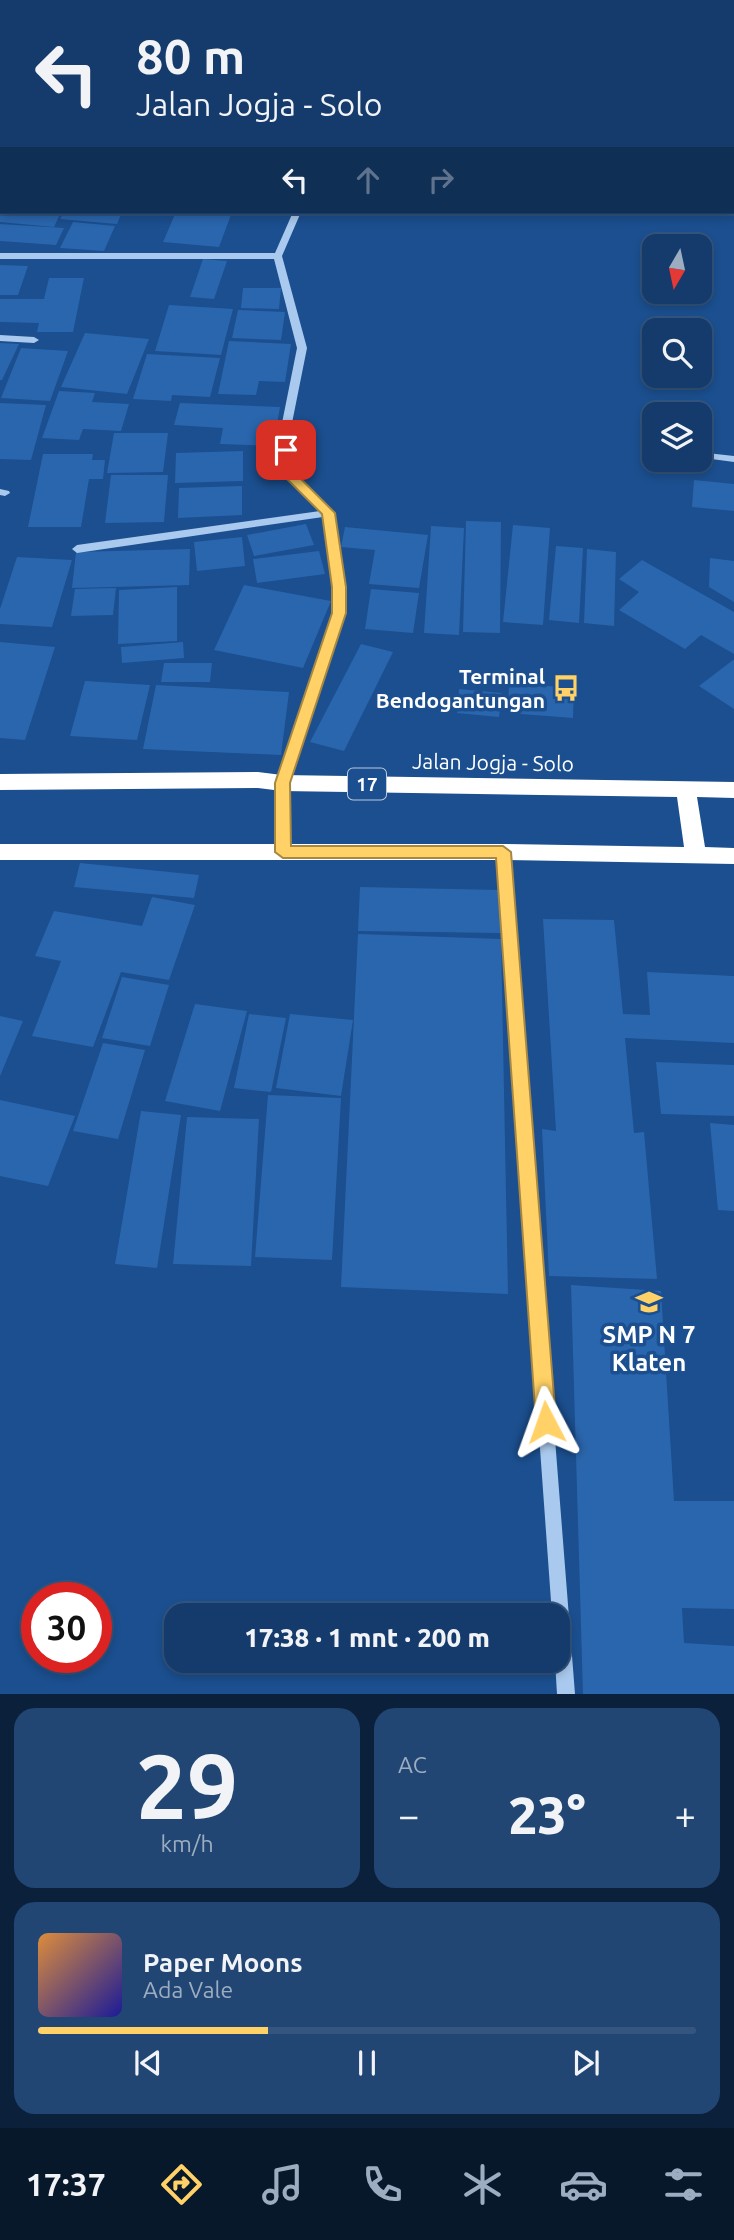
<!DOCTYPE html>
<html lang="id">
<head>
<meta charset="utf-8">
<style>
	body { margin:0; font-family:Ubuntu,sans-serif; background:#214673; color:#f1f3f6; height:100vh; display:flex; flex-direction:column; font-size:26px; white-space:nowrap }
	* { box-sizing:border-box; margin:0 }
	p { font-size:23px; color:#9dadc1 }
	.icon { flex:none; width:38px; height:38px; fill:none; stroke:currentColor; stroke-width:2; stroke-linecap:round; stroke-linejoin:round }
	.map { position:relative; height:1694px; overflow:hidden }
	.panel { display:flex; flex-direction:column; gap:14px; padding:14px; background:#0b203b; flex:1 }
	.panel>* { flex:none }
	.top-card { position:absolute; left:0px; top:0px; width:735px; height:214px; box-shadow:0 4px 10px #0003,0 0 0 2px #33557e; background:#143b6b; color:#f1f3f6; overflow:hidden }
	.needle { width:46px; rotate:189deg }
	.tools { position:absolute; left:642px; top:234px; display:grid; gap:14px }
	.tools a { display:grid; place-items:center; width:70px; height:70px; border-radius:14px; background:#143b6b; box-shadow:0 4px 10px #0003,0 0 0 2px #33557e; font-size:35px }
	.speed { position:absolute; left:21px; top:1582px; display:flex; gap:14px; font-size:35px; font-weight:700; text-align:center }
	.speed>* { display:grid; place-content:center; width:91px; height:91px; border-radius:50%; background:#143b6b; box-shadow:0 4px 10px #0003,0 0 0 2px #33557e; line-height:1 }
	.speed .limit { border:10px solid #d22; background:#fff; color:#111 }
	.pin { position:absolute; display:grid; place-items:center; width:60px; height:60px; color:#fff; margin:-30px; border-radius:14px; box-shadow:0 4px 10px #0006 }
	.me { position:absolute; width:77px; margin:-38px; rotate:356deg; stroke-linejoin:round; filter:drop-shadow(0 0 5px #0008) }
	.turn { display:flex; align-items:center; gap:24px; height:147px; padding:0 21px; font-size:32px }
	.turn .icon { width:91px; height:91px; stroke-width:2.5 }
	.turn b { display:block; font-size:49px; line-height:60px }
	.lanes { display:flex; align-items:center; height:66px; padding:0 21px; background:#0003; justify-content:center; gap:35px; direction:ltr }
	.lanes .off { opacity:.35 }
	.big { font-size:52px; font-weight:800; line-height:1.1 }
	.panel .card { flex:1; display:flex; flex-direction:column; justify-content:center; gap:10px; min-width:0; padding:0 24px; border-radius:21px; background:#214673 }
	.panel .dial { align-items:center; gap:0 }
	.dial b { font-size:91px; line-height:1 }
	.song { display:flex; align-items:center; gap:21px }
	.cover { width:84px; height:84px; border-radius:10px; background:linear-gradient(135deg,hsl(30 70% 55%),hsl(240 70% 35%)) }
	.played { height:7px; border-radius:4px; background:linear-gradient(90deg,#ffd166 35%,#33557e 35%) }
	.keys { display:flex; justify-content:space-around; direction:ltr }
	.heat { display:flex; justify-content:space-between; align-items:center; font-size:38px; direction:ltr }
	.panel .tiles { flex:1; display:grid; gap:14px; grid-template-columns:1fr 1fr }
	.card:last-child { grid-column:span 2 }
	.trip { position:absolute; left:164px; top:1603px; width:406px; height:70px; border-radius:21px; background:#143b6b; box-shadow:0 4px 10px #0003,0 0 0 2px #33557e; font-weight:800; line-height:70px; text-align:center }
	.menu { display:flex; height:112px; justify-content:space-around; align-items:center; background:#08182b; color:#9dadc1 }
	.menu .icon { width:49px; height:49px }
	.menu .selected { color:#ffd166 }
	.menu b { font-size:32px; color:#f1f3f6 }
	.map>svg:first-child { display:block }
	.building { fill:#2a66ad }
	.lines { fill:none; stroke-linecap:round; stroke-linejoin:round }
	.minor { fill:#a9c9ee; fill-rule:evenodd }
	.highway { fill:#fff; fill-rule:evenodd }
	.route { fill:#ffd166; stroke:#a68842; stroke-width:2 }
	.labels { text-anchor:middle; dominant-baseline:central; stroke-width:7; stroke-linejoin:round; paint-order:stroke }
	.shield { fill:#1b4f8f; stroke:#bbcadd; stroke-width:2 }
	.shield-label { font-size:19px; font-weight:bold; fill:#fff }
	.poi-label { font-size:21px; font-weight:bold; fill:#fff; stroke:#1b4f8f; text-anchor:end }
	.street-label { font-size:21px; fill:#fff; stroke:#1b4f8f }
	.near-poi-label { font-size:24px; font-weight:bold; fill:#fff; stroke:#1b4f8f }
</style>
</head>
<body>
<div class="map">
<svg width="734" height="1694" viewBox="0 0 734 1694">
	<rect width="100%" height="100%" fill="#1b4f8f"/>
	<path class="building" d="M 0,212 L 61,212 L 54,227 L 0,222 Z
		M 64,212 L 122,212 L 117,224 L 60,219 Z
		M 176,212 L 232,212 L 219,247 L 163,242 Z
		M 73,222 L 115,226 L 104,251 L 60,248 Z
		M 0,224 L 64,228 L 56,245 L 0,241 Z
		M 203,259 L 227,261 L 214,299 L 190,297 Z
		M 0,265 L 28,266 L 18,295 L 0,295 Z
		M 49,278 L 84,278 L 73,332 L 37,332 L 39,323 L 0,322 L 0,299 L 44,299 Z
		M 243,288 L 281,288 L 279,309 L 241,308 Z
		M 169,305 L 233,309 L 221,355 L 155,351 Z
		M 238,310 L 285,312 L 281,340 L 232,338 Z
		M 85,333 L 149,339 L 127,394 L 61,387 Z
		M 229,341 L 291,344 L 285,382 L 259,381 L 256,395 L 218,394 Z
		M 0,343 L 19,344 L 2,380 L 0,380 Z
		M 21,348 L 68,351 L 50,401 L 1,398 Z
		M 147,354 L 220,358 L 210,397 L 172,395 L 171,401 L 133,399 Z
		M 59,391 L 95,393 L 92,402 L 129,404 L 121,431 L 83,429 L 79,440 L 42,438 Z
		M 0,403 L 46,405 L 31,460 L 0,459 Z
		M 180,403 L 280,407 L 273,446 L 220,444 L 223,428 L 174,425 Z
		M 114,433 L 168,433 L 163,472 L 107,473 Z
		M 243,451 L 243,481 L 175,483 L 176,453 Z
		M 43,454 L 93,454 L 92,460 L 105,460 L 103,479 L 89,479 L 81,527 L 28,527 Z
		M 111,475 L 168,475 L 164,522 L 105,523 Z
		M 694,480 L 734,484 L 734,511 L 692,507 Z
		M 242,486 L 242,515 L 178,518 L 179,488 Z
		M 466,521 L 501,522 L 500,633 L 463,632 Z
		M 306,524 L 314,545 L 254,556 L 247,535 Z
		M 513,525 L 550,528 L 543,625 L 503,622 Z
		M 431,526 L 464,528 L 459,635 L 424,633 Z
		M 345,527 L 428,535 L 419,588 L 369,584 L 375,550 L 341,547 Z
		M 242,537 L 245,566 L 197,571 L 194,542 Z
		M 556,546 L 583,548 L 579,623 L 549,620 Z
		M 190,549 L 189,585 L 72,588 L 76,552 Z
		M 587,549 L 616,552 L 614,626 L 584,623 Z
		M 319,551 L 325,574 L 257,583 L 253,559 Z
		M 17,557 L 72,560 L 52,627 L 0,624 L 0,609 Z
		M 710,558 L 734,561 L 734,602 L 709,587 Z
		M 642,560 L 734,612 L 734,654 L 701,635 L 685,649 L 619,610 L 639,592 L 619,579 Z
		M 244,585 L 331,601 L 303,668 L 214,650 Z
		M 177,587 L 177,641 L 118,644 L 119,590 Z
		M 116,588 L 113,615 L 71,616 L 75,589 Z
		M 371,589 L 419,593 L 413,633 L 365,629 Z
		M 0,642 L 55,647 L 25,740 L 0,738 Z
		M 183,642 L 184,658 L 122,663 L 121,647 Z
		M 361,644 L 393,652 L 344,751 L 310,742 Z
		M 733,660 L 734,660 L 734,709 L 699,686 Z
		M 164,663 L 212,663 L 210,682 L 161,682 Z
		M 85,681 L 150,685 L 137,740 L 70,736 Z
		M 509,683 L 574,688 L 573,718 L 508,713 Z
		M 156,685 L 289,692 L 281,755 L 143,749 Z
		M 459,689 L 502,693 L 499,717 L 457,713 Z
		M 80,863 L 199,875 L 194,898 L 74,887 Z
		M 360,887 L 499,890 L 501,933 L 358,931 Z
		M 152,897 L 195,905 L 169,980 L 121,972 L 93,1047 L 32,1036 L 61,961 L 35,956 L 54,911 L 142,926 Z
		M 543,919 L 614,920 L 623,1014 L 650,1015 L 647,972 L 734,976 L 734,1043 L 625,1038 L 634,1133 L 644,1132 L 657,1279 L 549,1276 L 542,1129 L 556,1131 Z
		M 358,934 L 501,939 L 508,1294 L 341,1287 Z
		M 122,977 L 169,985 L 150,1046 L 102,1038 Z
		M 195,1004 L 247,1011 L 220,1111 L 165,1101 Z
		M 249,1014 L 286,1018 L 271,1092 L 234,1088 Z
		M 290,1014 L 353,1020 L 341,1096 L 276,1088 Z
		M 0,1016 L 23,1021 L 0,1076 Z
		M 103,1043 L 145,1050 L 118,1139 L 73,1131 Z
		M 656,1062 L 734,1065 L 734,1116 L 661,1114 Z
		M 268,1095 L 341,1098 L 332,1260 L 255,1257 Z
		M 0,1100 L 75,1116 L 48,1186 L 0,1176 Z
		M 141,1111 L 181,1115 L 157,1268 L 115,1264 Z
		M 187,1117 L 259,1119 L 251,1266 L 173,1264 Z
		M 710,1123 L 734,1125 L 734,1211 L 718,1210 Z
		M 571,1285 L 661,1291 L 674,1501 L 734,1501 L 734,1609 L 682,1608 L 684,1643 L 734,1646 L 734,1694 L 583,1694 Z"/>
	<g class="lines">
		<path class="minor" d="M 63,0 L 72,0 L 62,2 Z
			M 406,0 L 429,2 L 409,2 Z
			M 500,0 L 508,0 L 508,2 L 500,2 Z
			M 0,39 L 2,39 L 0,44 Z
			M 0,68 L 2,68 L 2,73 L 0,73 Z
			M 0,112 L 2,112 L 2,119 L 0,119 Z
			M 293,212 L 301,212 L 282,256 L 307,348 L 291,428 L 292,471 L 333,513 L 344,587 L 344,613 L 288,783 L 289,852 L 287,855 L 279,855 L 277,852 L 276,783 L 334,613 L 334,587 L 323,517 L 77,553 L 72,549 L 77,545 L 320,511 L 282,472 L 281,428 L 297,348 L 274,259 L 0,259 L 0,253 L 275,253 Z
			M 0,335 L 34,337 L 39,340 L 34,343 L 0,341 Z
			M 707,453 L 734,456 L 734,462 L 704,458 L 702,456 Z
			M 0,489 L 9,491 L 10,493 L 5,496 L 0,495 Z
			M 503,847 L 507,849 L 509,852 L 575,1694 L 557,1694 L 555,1661 L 558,1661 L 558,1615 L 552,1615 L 497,852 L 499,849 Z"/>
		<path class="highway" d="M 258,772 L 282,775 L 734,782 L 734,798 L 697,797 L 705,847 L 734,848 L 734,864 L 503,860 L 0,860 L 0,844 L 503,844 L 684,847 L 677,797 L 282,791 L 258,788 L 0,790 L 0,774 Z"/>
	</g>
	<path class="route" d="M 286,446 L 293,450 L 293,471 L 335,513 L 346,587 L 346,613 L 290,783 L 291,846 L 503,846 L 511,852 L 556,1422 L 553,1430 L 546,1433 L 539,1430 L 536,1422 L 496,858 L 283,858 L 275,852 L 275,783 L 332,613 L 332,587 L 322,514 L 280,472 L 280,450 Z"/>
	<defs>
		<symbol id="bus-bare" viewBox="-9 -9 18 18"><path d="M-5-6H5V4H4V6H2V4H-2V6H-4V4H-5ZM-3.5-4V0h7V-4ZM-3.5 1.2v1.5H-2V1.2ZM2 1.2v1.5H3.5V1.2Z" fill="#ffd166" stroke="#1b4f8f" stroke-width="2.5" paint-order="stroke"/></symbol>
		<symbol id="school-bare" viewBox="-9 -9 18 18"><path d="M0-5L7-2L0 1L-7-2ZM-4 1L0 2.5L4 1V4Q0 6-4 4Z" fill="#ffd166" stroke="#1b4f8f" stroke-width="2.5" paint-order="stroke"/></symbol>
	</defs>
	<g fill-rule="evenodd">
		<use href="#bus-bare" x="547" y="669" width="38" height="38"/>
		<use href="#school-bare" x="630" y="1283" width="38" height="38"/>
	</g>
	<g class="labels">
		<rect class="shield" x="348" y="768.5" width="38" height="31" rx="5"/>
		<g class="shield-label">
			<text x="367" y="784">17</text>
		</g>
		<g class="poi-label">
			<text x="545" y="676">Terminal<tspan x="545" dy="24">Bendogantungan</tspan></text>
		</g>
		<g class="street-label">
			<text transform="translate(493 762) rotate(1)">Jalan Jogja - Solo</text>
		</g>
		<g class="near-poi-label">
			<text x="649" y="1334">SMP N 7<tspan x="649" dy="28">Klaten</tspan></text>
		</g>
	</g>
</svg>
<div class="tools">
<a><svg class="needle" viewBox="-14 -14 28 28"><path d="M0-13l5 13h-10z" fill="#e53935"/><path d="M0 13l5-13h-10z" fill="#9dadc1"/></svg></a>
<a><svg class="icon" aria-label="search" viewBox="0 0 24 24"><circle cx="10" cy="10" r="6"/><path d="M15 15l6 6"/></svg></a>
<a><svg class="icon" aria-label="layers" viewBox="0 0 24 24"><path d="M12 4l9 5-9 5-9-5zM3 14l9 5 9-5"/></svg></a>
</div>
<div class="speed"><div class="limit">30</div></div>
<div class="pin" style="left:286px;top:450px;background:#d93025"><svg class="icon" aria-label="arrive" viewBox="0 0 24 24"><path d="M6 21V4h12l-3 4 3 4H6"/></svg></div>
<svg class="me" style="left:546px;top:1422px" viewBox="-20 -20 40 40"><path d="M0-17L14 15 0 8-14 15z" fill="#ffd166" stroke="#fff" stroke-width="4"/></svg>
<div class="trip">17:38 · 1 mnt · 200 m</div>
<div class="top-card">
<div class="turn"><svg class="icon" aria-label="left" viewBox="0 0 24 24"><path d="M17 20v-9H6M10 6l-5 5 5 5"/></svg><div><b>80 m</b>Jalan Jogja - Solo</div></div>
<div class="lanes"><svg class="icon" aria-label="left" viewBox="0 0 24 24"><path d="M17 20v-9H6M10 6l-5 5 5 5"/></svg><svg class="icon off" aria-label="ahead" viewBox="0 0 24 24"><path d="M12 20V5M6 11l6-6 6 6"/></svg><svg class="icon off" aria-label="right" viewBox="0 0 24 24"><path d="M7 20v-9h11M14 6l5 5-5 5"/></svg></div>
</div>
</div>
<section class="panel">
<div class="tiles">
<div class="card dial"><b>29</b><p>km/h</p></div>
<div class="card"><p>AC</p>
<div class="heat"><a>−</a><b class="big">23°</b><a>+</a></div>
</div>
<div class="card">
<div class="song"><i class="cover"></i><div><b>Paper Moons</b><p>Ada Vale</p></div></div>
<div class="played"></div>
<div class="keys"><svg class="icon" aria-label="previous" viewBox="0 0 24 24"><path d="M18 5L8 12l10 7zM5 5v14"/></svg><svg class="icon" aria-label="pause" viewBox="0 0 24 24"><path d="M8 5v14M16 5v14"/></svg><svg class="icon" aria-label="next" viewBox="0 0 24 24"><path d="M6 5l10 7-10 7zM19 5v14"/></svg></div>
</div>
</div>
</section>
<nav class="menu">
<b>17:37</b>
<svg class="icon selected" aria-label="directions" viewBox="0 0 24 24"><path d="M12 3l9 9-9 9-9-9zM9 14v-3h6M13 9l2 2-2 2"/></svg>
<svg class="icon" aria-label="music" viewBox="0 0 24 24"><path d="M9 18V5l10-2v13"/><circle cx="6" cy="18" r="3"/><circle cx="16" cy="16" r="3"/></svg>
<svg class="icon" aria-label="phone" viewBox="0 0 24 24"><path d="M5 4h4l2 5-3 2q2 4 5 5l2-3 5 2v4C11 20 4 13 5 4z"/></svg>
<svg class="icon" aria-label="climate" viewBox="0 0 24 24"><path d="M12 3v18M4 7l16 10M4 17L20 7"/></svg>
<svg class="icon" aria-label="car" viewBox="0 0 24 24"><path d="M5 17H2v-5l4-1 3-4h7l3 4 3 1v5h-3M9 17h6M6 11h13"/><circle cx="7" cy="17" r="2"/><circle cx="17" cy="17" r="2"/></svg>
<svg class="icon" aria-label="filters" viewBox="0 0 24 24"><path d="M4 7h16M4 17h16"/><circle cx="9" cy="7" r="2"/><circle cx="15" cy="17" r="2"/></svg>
</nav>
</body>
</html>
